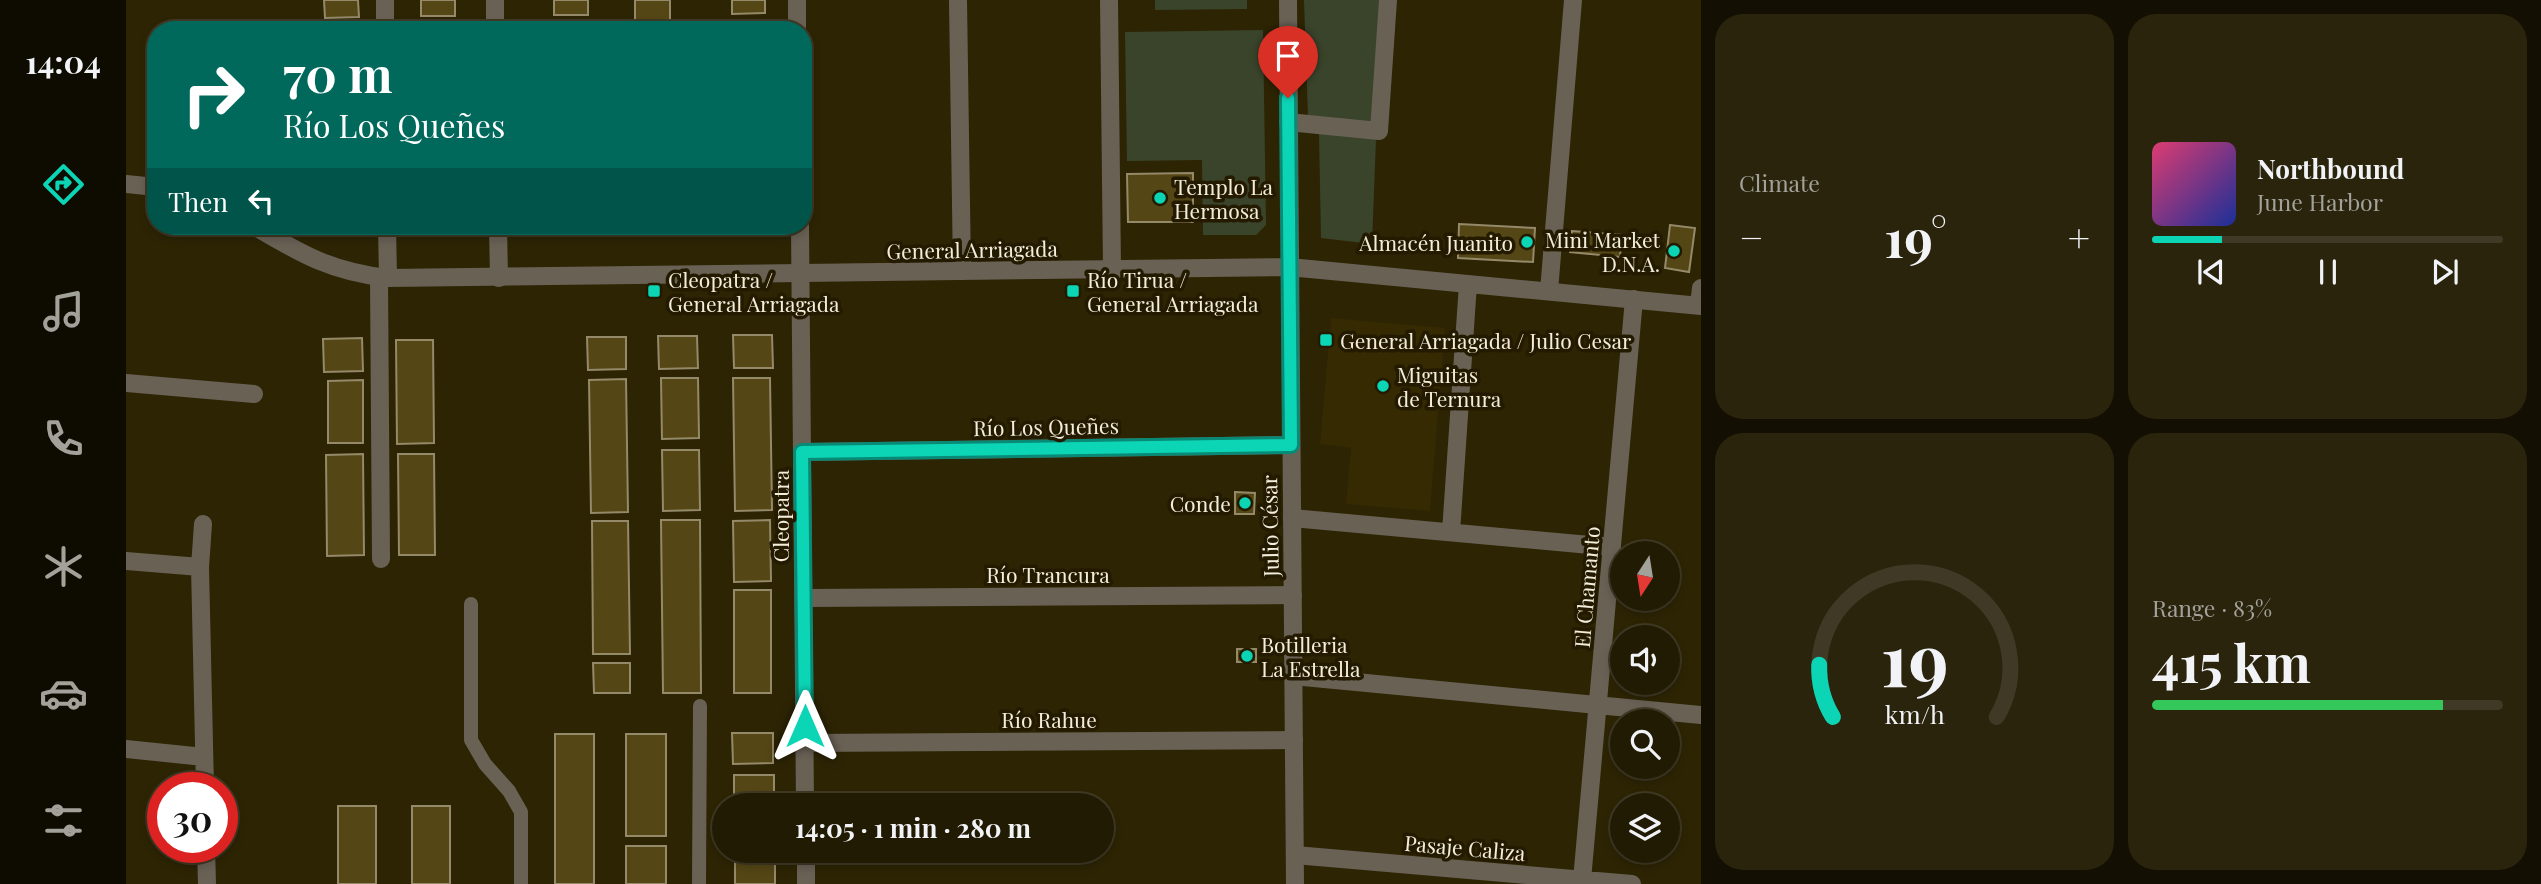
<!DOCTYPE html>
<html lang="en">
<head>
<meta charset="utf-8">
<style>
	body { margin:0; font-family:"Playfair Display",serif; background:#2a240d; color:#f1f3f6; height:100vh; display:flex; flex-direction:column; font-size:26px; white-space:nowrap }
	* { box-sizing:border-box; margin:0 }
	p { font-size:23px; color:#a2a19a }
	.icon { flex:none; width:38px; height:38px; fill:none; stroke:currentColor; stroke-width:2; stroke-linecap:round; stroke-linejoin:round }
	.map { position:relative; flex:1; overflow:hidden }
	.side { display:flex; flex-direction:column; gap:14px; padding:14px; background:#130f02; width:840px }
	.side>* { flex:none }
	.hud { position:absolute; left:21px; top:21px; width:665px; height:214px; border-radius:28px; box-shadow:0 4px 10px #0003,0 0 0 2px #3f3925; background:#00695c; color:#fff; overflow:hidden }
	.needle { width:46px; rotate:192deg }
	.buttons { position:absolute; left:1484px; top:541px; display:grid; gap:14px }
	.buttons a { display:grid; place-items:center; width:70px; height:70px; border-radius:50%; background:#221b03; box-shadow:0 4px 10px #0003,0 0 0 2px #3f3925; font-size:35px }
	.speed { position:absolute; left:21px; top:772px; display:flex; gap:14px; font-size:35px; font-weight:700; text-align:center }
	.speed>* { display:grid; place-content:center; width:91px; height:91px; border-radius:50%; background:#221b03; box-shadow:0 4px 10px #0003,0 0 0 2px #3f3925; line-height:1 }
	.speed .limit { border:10px solid #d22; background:#fff; color:#111 }
	.pin { position:absolute; display:grid; place-items:center; width:60px; height:60px; color:#fff; margin:-72px -30px; border-radius:50% 50% 50% 0; rotate:-45deg; box-shadow:0 0 7px #0007 }
	.pin .icon { rotate:45deg }
	.me { position:absolute; width:77px; margin:-38px; rotate:0deg; stroke-linejoin:round; filter:drop-shadow(0 0 5px #0008) }
	.turn { display:flex; align-items:center; gap:24px; height:147px; padding:0 21px; font-size:32px }
	.turn .icon { width:91px; height:91px; stroke-width:2.5 }
	.turn b { display:block; font-size:49px; line-height:60px }
	.then { display:flex; align-items:center; height:66px; padding:0 21px; background:#0003; gap:14px; font-size:26px }
	.big { font-size:52px; font-weight:700; line-height:1.1 }
	.side .tile { flex:1; display:flex; flex-direction:column; justify-content:center; gap:10px; min-width:0; padding:0 24px; border-radius:28px; background:#2a240d }
	.side .dial { align-items:center; gap:0 }
	.dial svg { height:182px; overflow:visible; fill:none; stroke:#3f3925; stroke-width:7; stroke-linecap:round; text-anchor:middle }
	.dial text { fill:#f1f3f6; stroke:none }
	.song { display:flex; align-items:center; gap:21px }
	.cover { width:84px; height:84px; border-radius:10px; background:linear-gradient(135deg,hsl(340 70% 55%),hsl(230 70% 35%)) }
	.played { height:7px; border-radius:4px; background:linear-gradient(90deg,#0cd5b5 20%,#3f3925 20%) }
	.keys { display:flex; justify-content:space-around; direction:ltr }
	.heat { display:flex; justify-content:space-between; align-items:center; font-size:38px; direction:ltr }
	.charge { height:10px; border-radius:5px; background:linear-gradient(90deg,#34c759 83%,#3f3925 0) }
	.side .tiles { flex:1; display:grid; gap:14px; grid-template-columns:repeat(2,1fr) }
	.trip { position:absolute; left:586px; top:793px; width:402px; height:70px; border-radius:35px; background:#221b03; box-shadow:0 4px 10px #0003,0 0 0 2px #3f3925; font-weight:700; line-height:70px; text-align:center }
	main { display:flex; flex:1; min-height:0 }
	.dock { display:flex; flex-direction:column; width:126px; justify-content:space-around; align-items:center; background:#0e0b01; color:#a2a19a }
	.dock .icon { width:49px; height:49px }
	.dock .selected { color:#0cd5b5 }
	.dock b { font-size:32px; color:#f1f3f6 }
	.map>svg:first-child { display:block }
	.built { fill:#352a01 }
	.green { fill:#3a442b }
	.building { fill:#544615; stroke:#948968; stroke-width:2 }
	.lines { fill:none; stroke-linecap:round; stroke-linejoin:round }
	.service { stroke:#6a6155; stroke-width:14 }
	.minor { stroke:#6a6155; stroke-width:18 }
	.tertiary { stroke:#6a6155; stroke-width:18 }
	.route-casing { stroke:#088a76; stroke-width:18 }
	.route { stroke:#0cd5b5; stroke-width:12 }
	.poi-dot { fill:#0cd5b5; stroke:#231a00; stroke-width:2.5 }
	.labels { text-anchor:middle; dominant-baseline:central; stroke-width:7; stroke-linejoin:round; paint-order:stroke }
	.poi-label { font-size:21px; fill:#f3eddb; stroke:#231a00; text-anchor:start }
	.street-label { font-size:21px; fill:#f3eddb; stroke:#231a00 }
</style>
</head>
<body>
<main>
<nav class="dock">
<b>14:04</b>
<svg class="icon selected" aria-label="directions" viewBox="0 0 24 24"><path d="M12 3l9 9-9 9-9-9zM9 14v-3h6M13 9l2 2-2 2"/></svg>
<svg class="icon" aria-label="music" viewBox="0 0 24 24"><path d="M9 18V5l10-2v13"/><circle cx="6" cy="18" r="3"/><circle cx="16" cy="16" r="3"/></svg>
<svg class="icon" aria-label="phone" viewBox="0 0 24 24"><path d="M5 4h4l2 5-3 2q2 4 5 5l2-3 5 2v4C11 20 4 13 5 4z"/></svg>
<svg class="icon" aria-label="climate" viewBox="0 0 24 24"><path d="M12 3v18M4 7l16 10M4 17L20 7"/></svg>
<svg class="icon" aria-label="car" viewBox="0 0 24 24"><path d="M5 17H2v-5l4-1 3-4h7l3 4 3 1v5h-3M9 17h6M6 11h13"/><circle cx="7" cy="17" r="2"/><circle cx="17" cy="17" r="2"/></svg>
<svg class="icon" aria-label="filters" viewBox="0 0 24 24"><path d="M4 7h16M4 17h16"/><circle cx="9" cy="7" r="2"/><circle cx="15" cy="17" r="2"/></svg>
</nav>
<div class="map">
<svg width="1575" height="884" viewBox="0 0 1575 884">
	<rect width="100%" height="100%" fill="#2d2404"/>
	<path class="built" d="M 1205,318 L 1319,328 L 1304,511 L 1220,504 L 1225,448 L 1194,444 Z"/>
	<path class="green" d="M 1029,0 L 1121,0 L 1121,9 L 1029,10 Z
		M 1178,0 L 1255,0 L 1246,122 L 1182,117 Z
		M 1137,30 L 1140,225 L 1130,235 L 1077,235 L 1076,160 L 1001,161 L 999,32 Z
		M 1193,133 L 1250,139 L 1246,244 L 1195,238 Z"/>
	<path class="building" d="M 198,0 L 232,0 L 233,17 L 199,18 Z
		M 295,0 L 329,0 L 329,16 L 295,16 Z
		M 428,0 L 462,0 L 462,15 L 428,15 Z
		M 509,0 L 544,0 L 544,30 L 509,30 Z
		M 606,0 L 639,0 L 639,13 L 606,14 Z
		M 640,23 L 640,30 L 606,30 L 606,24 Z
		M 330,24 L 330,30 L 296,30 L 295,25 Z
		M 232,25 L 232,30 L 198,30 L 198,26 Z
		M 428,25 L 462,25 L 462,30 L 428,30 Z
		M 1067,173 L 1067,222 L 1002,222 L 1001,174 Z
		M 1333,224 L 1409,228 L 1407,262 L 1332,258 Z
		M 1544,225 L 1569,228 L 1563,272 L 1539,268 Z
		M 1446,231 L 1496,235 L 1494,257 L 1444,252 Z
		M 607,335 L 646,335 L 647,368 L 608,368 Z
		M 532,336 L 571,336 L 572,368 L 533,369 Z
		M 461,337 L 500,337 L 500,369 L 462,370 Z
		M 236,338 L 237,371 L 198,372 L 197,339 Z
		M 270,340 L 307,340 L 308,443 L 271,444 Z
		M 535,378 L 572,378 L 573,438 L 536,439 Z
		M 607,378 L 644,378 L 646,510 L 609,511 Z
		M 500,379 L 502,512 L 465,513 L 463,380 Z
		M 237,380 L 237,443 L 202,443 L 202,381 Z
		M 536,450 L 573,450 L 574,510 L 537,511 Z
		M 237,454 L 238,555 L 201,556 L 200,455 Z
		M 272,454 L 308,454 L 309,555 L 273,555 Z
		M 1109,492 L 1129,493 L 1128,514 L 1109,514 Z
		M 535,520 L 574,520 L 575,693 L 537,693 Z
		M 644,520 L 645,581 L 608,582 L 607,521 Z
		M 466,521 L 502,521 L 504,654 L 467,654 Z
		M 608,590 L 645,590 L 645,693 L 608,693 Z
		M 1111,649 L 1130,649 L 1130,662 L 1111,662 Z
		M 467,663 L 504,663 L 504,693 L 468,693 Z
		M 606,733 L 647,733 L 647,763 L 607,764 Z
		M 429,734 L 468,734 L 468,884 L 429,884 Z
		M 500,734 L 540,734 L 540,836 L 500,836 Z
		M 608,775 L 648,775 L 648,805 L 608,805 Z
		M 212,806 L 250,806 L 250,884 L 212,884 Z
		M 286,806 L 324,806 L 324,884 L 286,884 Z
		M 500,846 L 540,846 L 540,884 L 500,884 Z
		M 609,850 L 649,850 L 649,884 L 609,884 Z"/>
	<g class="lines">
		<path class="service" d="M 345,604 L 345,740 L 359,764 L 383,791 L 395,812 L 395,884
			M 573,884 L 574,706"/>
		<path class="minor" d="M 259,0 L 259,30
			M 369,0 L 369,30
			M 671,0 L 671,30
			M 832,0 L 836,271
			M 983,0 L 986,270
			M 1162,122 L 1253,131 L 1262,0
			M 261,226 L 262,278
			M 372,226 L 373,278
			M 674,226 L 679,805
			M 253,277 L 255,559
			M 1423,291 L 1447,0
			M 1573,305 L 1575,288
			M 0,383 L 128,394
			M 676,452 L 1165,445
			M 1166,518 L 1486,547
			M 77,524 L 74,567 L 79,788
			M 1325,532 L 1342,284
			M 0,561 L 74,567
			M 678,598 L 1167,595
			M 1167,676 L 1575,715
			M 679,743 L 1168,740
			M 0,749 L 78,757
			M 80,847 L 81,884
			M 680,850 L 680,884
			M 1169,855 L 1506,884
			M 1456,880 L 1508,299"/>
		<path class="tertiary" d="M 1162,0 L 1169,884
			M 0,184 L 30,187
			M 128,226 C 175,254 206,272 262,278 L 1163,267 L 1575,306"/>
	</g>
	<g class="lines">
		<defs>
			<path id="route" d="M 679,726 L 676,452 L 1165,445 L 1162,98"/>
		</defs>
		<use href="#route" class="route-casing"/>
		<use href="#route" class="route"/>
	</g>
	<g class="poi-dot">
		<circle cx="1034" cy="198" r="7"/>
		<circle cx="1401" cy="242" r="7"/>
		<circle cx="1548" cy="251" r="7"/>
		<rect x="521" y="284" width="14" height="14" rx="3.5"/>
		<rect x="940" y="284" width="14" height="14" rx="3.5"/>
		<rect x="1193" y="333" width="14" height="14" rx="3.5"/>
		<circle cx="1257" cy="386" r="7"/>
		<circle cx="1119" cy="503" r="7"/>
		<circle cx="1121" cy="656" r="7"/>
	</g>
	<g class="labels">
		<g class="poi-label">
			<text x="1048" y="186">Templo La<tspan x="1048" dy="24">Hermosa</tspan></text>
			<text x="1534" y="239" text-anchor="end">Mini Market<tspan x="1534" dy="24">D.N.A.</tspan></text>
			<text x="1387" y="242" text-anchor="end">Almacén Juanito</text>
			<text x="542" y="279">Cleopatra /<tspan x="542" dy="24">General Arriagada</tspan></text>
			<text x="961" y="279">Río Tirua /<tspan x="961" dy="24">General Arriagada</tspan></text>
			<text x="1214" y="340">General Arriagada / Julio Cesar</text>
			<text x="1271" y="374">Miguitas<tspan x="1271" dy="24">de Ternura</tspan></text>
			<text x="1105" y="503" text-anchor="end">Conde</text>
			<text x="1135" y="644">Botilleria<tspan x="1135" dy="24">La Estrella</tspan></text>
		</g>
		<g class="street-label">
			<text transform="translate(846 249) rotate(-1)">General Arriagada</text>
			<text transform="translate(920 426) rotate(-1)">Río Los Queñes</text>
			<text transform="translate(654 516) rotate(-90)">Cleopatra</text>
			<text transform="translate(1143 526) rotate(-91)">Julio César</text>
			<text x="922" y="574">Río Trancura</text>
			<text transform="translate(1460 587) rotate(-85)">El Chamanto</text>
			<text x="923" y="719">Río Rahue</text>
			<text transform="translate(1339 847) rotate(5)">Pasaje Caliza</text>
		</g>
	</g>
</svg>
<div class="buttons">
<a><svg class="needle" viewBox="-14 -14 28 28"><path d="M0-13l5 13h-10z" fill="#e53935"/><path d="M0 13l5-13h-10z" fill="#a2a19a"/></svg></a>
<a><svg class="icon" aria-label="sound" viewBox="0 0 24 24"><path d="M4 9h4l5-4v14l-5-4H4zM17 9q2 3 0 6"/></svg></a>
<a><svg class="icon" aria-label="search" viewBox="0 0 24 24"><circle cx="10" cy="10" r="6"/><path d="M15 15l6 6"/></svg></a>
<a><svg class="icon" aria-label="layers" viewBox="0 0 24 24"><path d="M12 4l9 5-9 5-9-5zM3 14l9 5 9-5"/></svg></a>
</div>
<div class="speed"><div class="limit">30</div></div>
<div class="pin" style="left:1162px;top:98px;background:#d93025"><svg class="icon" aria-label="arrive" viewBox="0 0 24 24"><path d="M6 21V4h12l-3 4 3 4H6"/></svg></div>
<svg class="me" style="left:679px;top:726px" viewBox="-20 -20 40 40"><path d="M0-17L14 15 0 8-14 15z" fill="#0cd5b5" stroke="#fff" stroke-width="4"/></svg>
<div class="trip">14:05 · 1 min · 280 m</div>
<div class="hud">
<div class="turn"><svg class="icon" aria-label="right" viewBox="0 0 24 24"><path d="M7 20v-9h11M14 6l5 5-5 5"/></svg><div><b>70 m</b>Río Los Queñes</div></div>
<div class="then">Then<svg class="icon" aria-label="left" viewBox="0 0 24 24"><path d="M17 20v-9H6M10 6l-5 5 5 5"/></svg></div>
</div>
</div>
<section class="side">
<div class="tiles">
<div class="tile"><p>Climate</p>
<div class="heat"><a>−</a><b class="big">19°</b><a>+</a></div>
</div>
<div class="tile">
<div class="song"><i class="cover"></i><div><b>Northbound</b><p>June Harbor</p></div></div>
<div class="played"></div>
<div class="keys"><svg class="icon" aria-label="previous" viewBox="0 0 24 24"><path d="M18 5L8 12l10 7zM5 5v14"/></svg><svg class="icon" aria-label="pause" viewBox="0 0 24 24"><path d="M8 5v14M16 5v14"/></svg><svg class="icon" aria-label="next" viewBox="0 0 24 24"><path d="M6 5l10 7-10 7zM19 5v14"/></svg></div>
</div>
<div class="tile dial"><svg viewBox="0 0 100 80">
<path d="M14 69A42 42 0 1 1 86 69"/>
<path d="M14 69A42 42 0 0 1 8 46" stroke="#0cd5b5"/>
<text x="50" y="56" font-size="32" font-weight="700">19</text>
<text x="50" y="72" font-size="11">km/h</text>
</svg></div>
<div class="tile"><p>Range · 83%</p><b class="big">415 km</b><div class="charge"></div></div>
</div>
</section>
</main>
</body>
</html>
